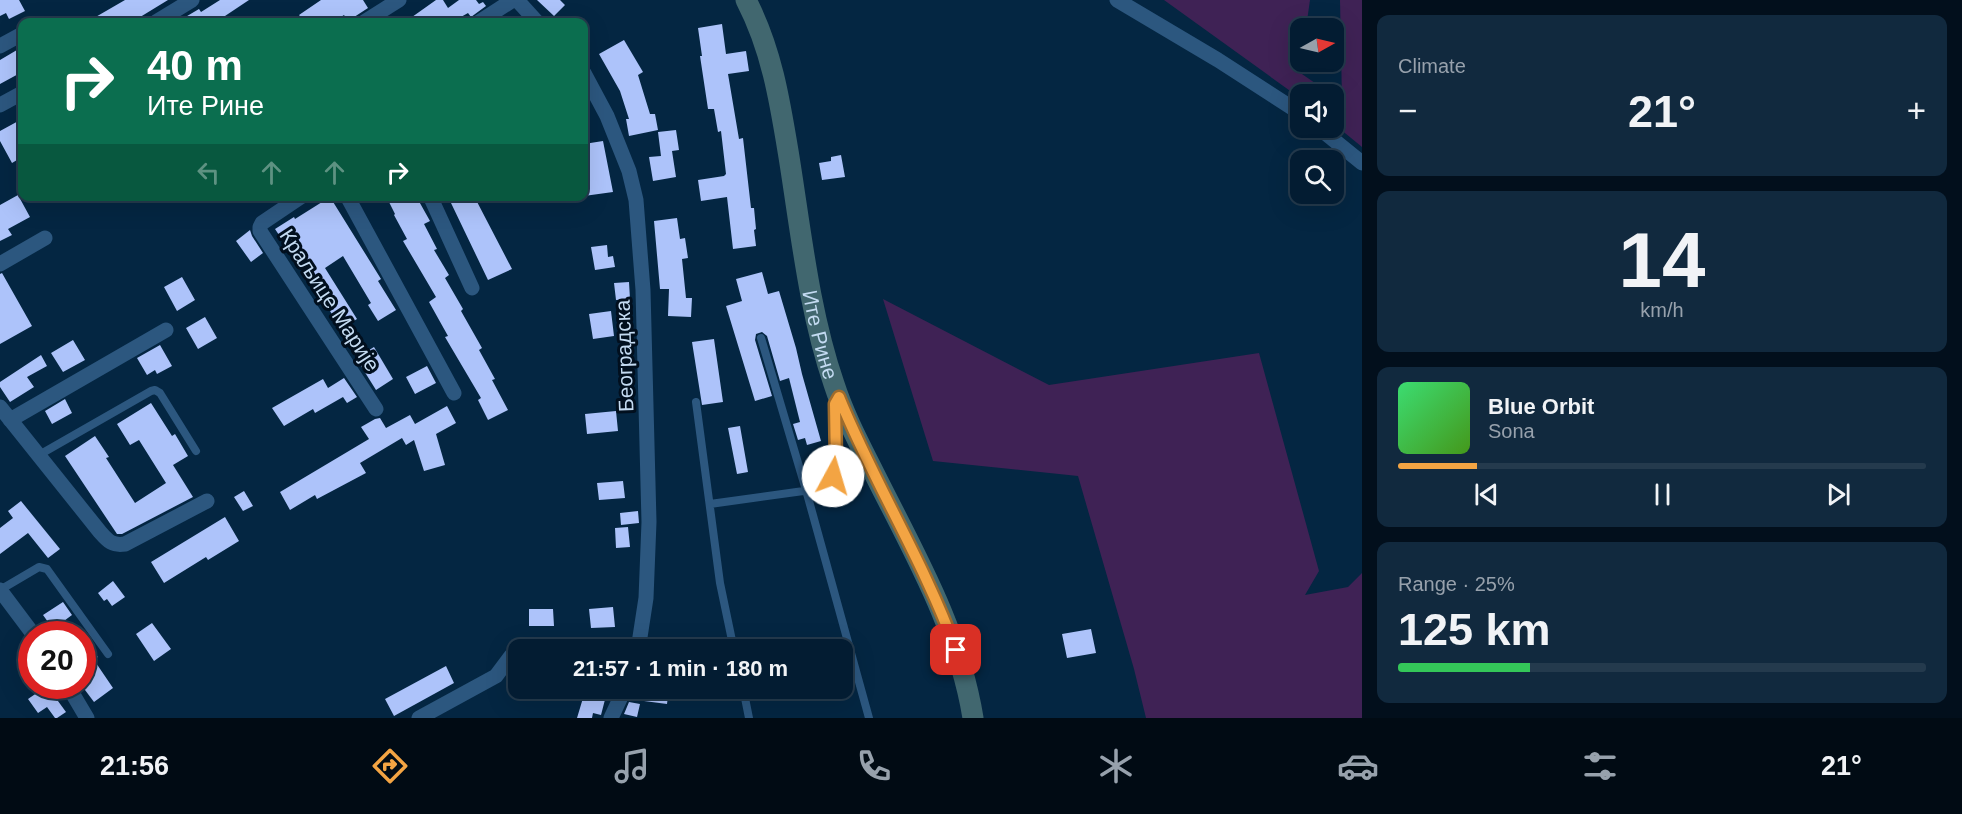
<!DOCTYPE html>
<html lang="en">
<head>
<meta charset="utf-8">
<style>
	body { margin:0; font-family:Helvetica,sans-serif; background:#11293e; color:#f1f3f6; height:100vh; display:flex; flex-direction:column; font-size:22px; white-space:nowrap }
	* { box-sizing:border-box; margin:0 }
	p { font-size:20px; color:#97a1ac }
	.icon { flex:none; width:33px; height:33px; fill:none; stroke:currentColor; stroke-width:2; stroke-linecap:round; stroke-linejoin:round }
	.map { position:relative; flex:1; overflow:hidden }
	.drawer { display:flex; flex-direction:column; gap:15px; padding:15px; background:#020f1c; width:600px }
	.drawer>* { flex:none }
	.hud { position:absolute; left:18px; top:18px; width:570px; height:183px; border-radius:12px; box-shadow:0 6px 24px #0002,0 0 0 2px #243a4d; background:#0b6e4f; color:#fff; overflow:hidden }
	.needle { width:39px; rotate:82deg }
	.fabs { position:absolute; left:1290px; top:18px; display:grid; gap:12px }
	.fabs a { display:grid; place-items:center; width:54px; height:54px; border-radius:12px; background:#031c32; box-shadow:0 6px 24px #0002,0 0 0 2px #243a4d; font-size:30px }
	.speed { position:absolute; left:18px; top:621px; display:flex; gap:12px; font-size:30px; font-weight:700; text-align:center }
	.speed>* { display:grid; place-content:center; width:78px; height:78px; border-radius:50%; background:#031c32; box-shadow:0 6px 24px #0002,0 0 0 2px #243a4d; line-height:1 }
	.speed .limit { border:9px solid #d22; background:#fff; color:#111 }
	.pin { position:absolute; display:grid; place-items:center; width:51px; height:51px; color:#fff; margin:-26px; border-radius:12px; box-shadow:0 3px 9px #0006 }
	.me { position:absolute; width:66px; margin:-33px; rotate:6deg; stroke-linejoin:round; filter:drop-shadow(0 0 4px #0008) }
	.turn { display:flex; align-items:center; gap:21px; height:126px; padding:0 30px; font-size:27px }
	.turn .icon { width:78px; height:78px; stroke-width:2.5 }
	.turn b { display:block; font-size:42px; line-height:51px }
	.lanes { display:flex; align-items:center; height:57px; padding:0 30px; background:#0003; justify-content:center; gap:30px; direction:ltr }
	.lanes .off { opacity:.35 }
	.big { font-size:45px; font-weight:700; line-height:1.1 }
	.drawer .tile { flex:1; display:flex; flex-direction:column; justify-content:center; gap:9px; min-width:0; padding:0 21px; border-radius:12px; background:#11293e }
	.drawer .dial { align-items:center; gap:0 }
	.dial b { font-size:78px; line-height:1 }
	.song { display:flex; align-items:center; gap:18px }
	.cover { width:72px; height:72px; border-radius:9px; background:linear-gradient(135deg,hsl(140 70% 55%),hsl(100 70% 35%)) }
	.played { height:6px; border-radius:3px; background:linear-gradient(90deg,#f3a443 15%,#243a4d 15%) }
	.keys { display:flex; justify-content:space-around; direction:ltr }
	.heat { display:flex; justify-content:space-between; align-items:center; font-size:33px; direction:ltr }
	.charge { height:9px; border-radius:4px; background:linear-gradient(90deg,#34c759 25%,#243a4d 0) }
	.trip { position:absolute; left:508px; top:639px; width:345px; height:60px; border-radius:12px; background:#031c32; box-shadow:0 6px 24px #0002,0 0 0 2px #243a4d; font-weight:700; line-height:60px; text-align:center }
	.dock { display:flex; height:96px; justify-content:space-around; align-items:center; background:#010b14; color:#97a1ac }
	.dock .icon { width:42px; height:42px }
	.dock .on { color:#f3a443 }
	.dock b { font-size:27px; color:#f1f3f6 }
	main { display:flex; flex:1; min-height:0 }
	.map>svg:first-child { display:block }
	.green { fill:#3f2255 }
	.building { fill:#adc3fa }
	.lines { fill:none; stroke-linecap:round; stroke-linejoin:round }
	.lane { stroke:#2c577f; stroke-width:8 }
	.street { stroke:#2c577f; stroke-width:15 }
	.secondary { stroke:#41676f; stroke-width:21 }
	.route-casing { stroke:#9e6b2c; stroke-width:15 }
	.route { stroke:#f3a443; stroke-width:10 }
	.labels { text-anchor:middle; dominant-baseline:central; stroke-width:6; stroke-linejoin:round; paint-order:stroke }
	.street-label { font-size:21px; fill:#c4dbf2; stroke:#010f1e }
</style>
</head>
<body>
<main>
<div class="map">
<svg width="1362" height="718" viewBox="0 0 1362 718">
	<rect width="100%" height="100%" fill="#042642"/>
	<path class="green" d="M 1164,0 L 1310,0 L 1306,28 L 1300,28 L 1299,72 L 1331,94 L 1300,94 L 1300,98 Z
		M 1340,0 L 1362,0 L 1362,147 L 1334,124 L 1334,97 L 1342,101 Z
		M 883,299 L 1049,385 L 1259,353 L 1319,571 L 1305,595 L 1348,587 L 1362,573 L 1362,718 L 1146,718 L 1134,669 L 1078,476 L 933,461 Z"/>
	<path class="building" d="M 0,0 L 19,0 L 25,11 L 9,19 L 6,13 L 0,16 Z
		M 125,0 L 168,0 L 132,22 L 87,22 Z
		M 220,0 L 249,0 L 216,22 L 177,22 L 199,9 L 201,12 Z
		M 321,0 L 363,0 L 368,8 L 348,21 L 344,15 L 333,22 L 305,22 L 299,15 Z
		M 436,0 L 443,0 L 448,8 L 459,0 L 476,0 L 479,4 L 483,2 L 486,6 L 471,17 L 468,13 L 452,22 L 405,22 Z
		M 537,0 L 560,0 L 565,5 L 554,16 Z
		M 722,24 L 726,54 L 746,51 L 749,71 L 728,74 L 739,139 L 743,138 L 751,208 L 754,208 L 756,229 L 754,230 L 756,246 L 733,249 L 727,197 L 701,201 L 698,180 L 724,176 L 726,174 L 721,131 L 718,132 L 714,109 L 708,109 L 700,56 L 702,56 L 698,28 Z
		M 624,40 L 643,72 L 638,75 L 650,114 L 655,114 L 658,130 L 629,136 L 626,119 L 629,119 L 620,91 L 599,54 Z
		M 22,47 L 22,72 L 0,84 L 0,60 Z
		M 22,119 L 22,157 L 12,163 L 0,141 L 0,131 Z
		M 676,130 L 679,150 L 672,151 L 676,177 L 653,181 L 649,157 L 661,156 L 658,132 Z
		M 603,141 L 613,192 L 584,196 L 584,144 Z
		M 841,155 L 845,177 L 822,180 L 819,163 L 831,161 L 831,157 Z
		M 18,195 L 30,217 L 8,229 L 12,235 L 0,241 L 0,205 Z
		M 386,196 L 416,196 L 430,221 L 424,224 L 437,249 L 434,250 L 449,275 L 445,278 L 463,309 L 461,311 L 482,348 L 479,350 L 495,379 L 492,380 L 508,410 L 488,420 L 478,400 L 481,398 L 445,337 L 448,336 L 429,302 L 436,297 L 403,241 L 407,239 L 394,215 L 395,214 Z
		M 464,196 L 474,196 L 512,269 L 488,280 L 451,203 Z
		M 330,197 L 381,279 L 378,281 L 396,310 L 378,321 L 368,305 L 371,303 L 343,256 L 325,268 L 357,319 L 341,329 L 330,311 L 334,309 L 319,286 L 315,289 L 275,229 L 294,217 L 295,219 Z
		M 677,218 L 680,239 L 685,238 L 688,258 L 682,259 L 686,298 L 692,298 L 691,317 L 668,316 L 669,289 L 660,289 L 654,221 Z
		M 250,230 L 252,236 L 263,253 L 251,262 L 236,241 Z
		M 607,245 L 608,257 L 613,256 L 615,267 L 595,270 L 591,247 Z
		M 762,272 L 768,294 L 779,291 L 796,348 L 802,374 L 821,441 L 807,445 L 805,438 L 798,440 L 793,424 L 800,422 L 789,378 L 780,381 L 767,336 L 762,332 L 756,334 L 755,340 L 772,396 L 755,401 L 726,306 L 742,301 L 736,279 Z
		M 2,273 L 32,326 L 0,344 L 0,274 Z
		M 182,277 L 195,300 L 177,311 L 164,287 Z
		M 629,282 L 630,299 L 616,300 L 614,283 Z
		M 611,311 L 614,336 L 593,339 L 589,314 Z
		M 205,317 L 217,338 L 198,349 L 186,328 Z
		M 714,339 L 723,402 L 702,405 L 692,342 Z
		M 73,340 L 85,360 L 63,372 L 51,353 Z
		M 160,345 L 172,366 L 157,374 L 155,370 L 147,375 L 137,358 Z
		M 374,347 L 393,379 L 376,390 L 356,358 Z
		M 41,355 L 47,366 L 27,377 L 34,387 L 10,402 L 0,387 L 0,382 Z
		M 427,366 L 436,383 L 415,394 L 406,377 Z
		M 344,378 L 357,397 L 347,403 L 343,397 L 315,413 L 313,409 L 284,426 L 272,408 L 323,379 L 328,388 Z
		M 65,399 L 72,413 L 52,424 L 45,411 Z
		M 151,403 L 172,436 L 175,434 L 188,456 L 173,465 L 193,497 L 122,534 L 117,534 L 65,456 L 95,436 L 109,457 L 106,458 L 135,503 L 166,483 L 139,440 L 130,445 L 117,424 Z
		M 447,406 L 456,423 L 436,434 L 445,465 L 424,471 L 414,440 L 406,445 L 402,438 L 360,463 L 366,473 L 317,499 L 315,495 L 290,510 L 280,492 L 369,439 L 361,427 L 375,419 L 380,418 L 386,428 L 410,415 L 415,424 Z
		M 616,411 L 618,431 L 587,434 L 585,414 Z
		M 740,426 L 748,472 L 737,474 L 728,428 Z
		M 623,481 L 625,498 L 599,500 L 597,483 Z
		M 244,491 L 253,506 L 243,511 L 234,497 Z
		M 21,501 L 60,549 L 48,558 L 28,533 L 0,554 L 0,528 L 13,518 L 8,511 Z
		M 638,511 L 639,523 L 621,525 L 620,513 Z
		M 225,517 L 239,541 L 208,560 L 206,557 L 164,583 L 151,562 Z
		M 628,527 L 630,547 L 616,548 L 615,528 Z
		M 113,581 L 125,597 L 112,606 L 107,599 L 104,601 L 98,593 Z
		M 63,602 L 72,615 L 53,629 L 43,615 Z
		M 613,607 L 615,627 L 591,628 L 589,609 Z
		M 529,609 L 553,609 L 554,626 L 529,626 Z
		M 152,623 L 171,649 L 154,661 L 136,634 Z
		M 1091,629 L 1096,653 L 1067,658 L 1062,634 Z
		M 82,637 L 98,657 L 94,660 L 113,688 L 94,702 L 82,686 Z
		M 446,666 L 454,683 L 394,716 L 385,699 Z
		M 47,686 L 66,712 L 57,718 L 55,718 L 47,707 L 38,713 L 28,699 Z
		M 591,688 L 608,688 L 601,715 L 593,713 L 592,718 L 577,718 L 583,698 L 589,700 Z
		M 646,688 L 669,688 L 667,704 L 644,701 Z
		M 629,702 L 640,704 L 637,717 L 624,714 Z"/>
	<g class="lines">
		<path class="lane" d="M 761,338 L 806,490 L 869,718
			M 696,402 L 720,583 L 734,650
			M 39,455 L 151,391 L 155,390 L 160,393 L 196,451
			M 710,504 L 818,489 C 821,488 824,487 827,485 C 843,473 835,425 835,407
			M 0,590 L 39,567 L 47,569 L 108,654
			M 743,688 L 749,718"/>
		<path class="street" d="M 517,0 L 537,22
			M 1117,0 L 1218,60 L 1300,113
			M 156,22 L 192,0
			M 364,22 L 399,0
			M 479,22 L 513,0
			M 0,46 L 22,34
			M 584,73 L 607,116 L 629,171 L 636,200 L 643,290 L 649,522 L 646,598 L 638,650
			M 0,105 L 22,93
			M 1319,128 L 1362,163
			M 302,196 L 262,223 L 260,227 L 260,231 L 376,409
			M 347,196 L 454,393
			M 430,196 L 472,288
			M 0,264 L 45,238
			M 0,407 L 100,532 C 108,541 112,546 125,544 L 207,501
			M 10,420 L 166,330
			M 0,590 L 33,634
			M 68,686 L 87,718
			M 419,718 L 496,676 L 511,656 L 519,652
			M 611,718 L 625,688"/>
		<path class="secondary" id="s1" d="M 746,0 C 772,50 780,102 789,157 C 801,232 809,311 834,384 C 844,415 860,445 875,475 C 914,553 959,630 973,718"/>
	</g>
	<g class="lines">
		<defs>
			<path id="route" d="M 833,476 L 836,464 L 835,404 L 839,397 C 874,483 924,562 956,650"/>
		</defs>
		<use href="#route" class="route-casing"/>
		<use href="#route" class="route"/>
	</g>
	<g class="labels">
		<g class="street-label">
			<text transform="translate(330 300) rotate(57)">Краљице Марије</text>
			<text stroke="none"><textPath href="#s1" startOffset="344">Ите Рине</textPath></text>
			<text transform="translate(624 356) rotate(-92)">Београдска</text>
		</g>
	</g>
</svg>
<div class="fabs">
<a><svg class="needle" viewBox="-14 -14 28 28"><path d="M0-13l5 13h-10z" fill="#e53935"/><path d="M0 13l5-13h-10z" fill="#97a1ac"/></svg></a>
<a><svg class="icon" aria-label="sound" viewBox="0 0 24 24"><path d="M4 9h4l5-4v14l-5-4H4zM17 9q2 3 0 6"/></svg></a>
<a><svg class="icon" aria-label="search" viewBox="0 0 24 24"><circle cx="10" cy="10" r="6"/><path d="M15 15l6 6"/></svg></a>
</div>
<div class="speed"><div class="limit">20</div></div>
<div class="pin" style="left:956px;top:650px;background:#d93025"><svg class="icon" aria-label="arrive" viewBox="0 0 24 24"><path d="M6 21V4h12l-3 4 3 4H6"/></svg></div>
<svg class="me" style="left:833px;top:476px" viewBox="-20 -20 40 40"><circle r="19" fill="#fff"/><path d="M0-13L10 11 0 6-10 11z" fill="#f3a443"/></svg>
<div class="trip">21:57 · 1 min · 180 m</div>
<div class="hud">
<div class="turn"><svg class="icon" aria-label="right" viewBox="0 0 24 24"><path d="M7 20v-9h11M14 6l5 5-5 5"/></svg><div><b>40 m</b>Ите Рине</div></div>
<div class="lanes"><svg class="icon off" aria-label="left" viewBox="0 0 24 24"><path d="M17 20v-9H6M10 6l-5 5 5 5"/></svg><svg class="icon off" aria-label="ahead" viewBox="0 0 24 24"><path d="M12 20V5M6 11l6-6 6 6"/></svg><svg class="icon off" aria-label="ahead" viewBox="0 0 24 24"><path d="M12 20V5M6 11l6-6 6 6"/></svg><svg class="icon" aria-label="right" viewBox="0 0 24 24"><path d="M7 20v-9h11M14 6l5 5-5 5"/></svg></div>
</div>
</div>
<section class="drawer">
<div class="tile"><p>Climate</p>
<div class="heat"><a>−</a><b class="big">21°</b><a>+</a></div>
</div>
<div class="tile dial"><b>14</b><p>km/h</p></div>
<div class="tile">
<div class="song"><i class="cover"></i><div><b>Blue Orbit</b><p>Sona</p></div></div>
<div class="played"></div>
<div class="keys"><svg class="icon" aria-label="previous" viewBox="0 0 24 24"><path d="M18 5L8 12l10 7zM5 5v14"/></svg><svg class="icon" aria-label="pause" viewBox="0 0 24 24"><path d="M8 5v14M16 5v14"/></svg><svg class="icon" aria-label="next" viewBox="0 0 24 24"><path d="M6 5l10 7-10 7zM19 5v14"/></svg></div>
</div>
<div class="tile"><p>Range · 25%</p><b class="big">125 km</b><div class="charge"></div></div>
</section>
</main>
<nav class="dock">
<b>21:56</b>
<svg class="icon on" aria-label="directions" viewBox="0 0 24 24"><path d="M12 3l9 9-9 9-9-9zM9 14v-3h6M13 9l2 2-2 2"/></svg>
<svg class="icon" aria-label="music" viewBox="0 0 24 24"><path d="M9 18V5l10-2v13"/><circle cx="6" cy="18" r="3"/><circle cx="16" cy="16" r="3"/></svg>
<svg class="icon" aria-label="phone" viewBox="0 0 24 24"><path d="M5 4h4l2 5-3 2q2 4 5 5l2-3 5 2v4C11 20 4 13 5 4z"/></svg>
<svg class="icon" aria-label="climate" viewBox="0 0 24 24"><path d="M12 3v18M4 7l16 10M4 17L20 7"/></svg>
<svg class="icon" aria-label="car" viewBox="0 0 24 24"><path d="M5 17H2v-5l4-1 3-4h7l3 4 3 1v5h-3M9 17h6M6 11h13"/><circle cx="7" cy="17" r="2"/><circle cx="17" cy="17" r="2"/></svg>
<svg class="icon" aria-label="filters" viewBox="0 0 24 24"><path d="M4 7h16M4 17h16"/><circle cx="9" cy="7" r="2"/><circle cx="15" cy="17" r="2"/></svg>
<b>21°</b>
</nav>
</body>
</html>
